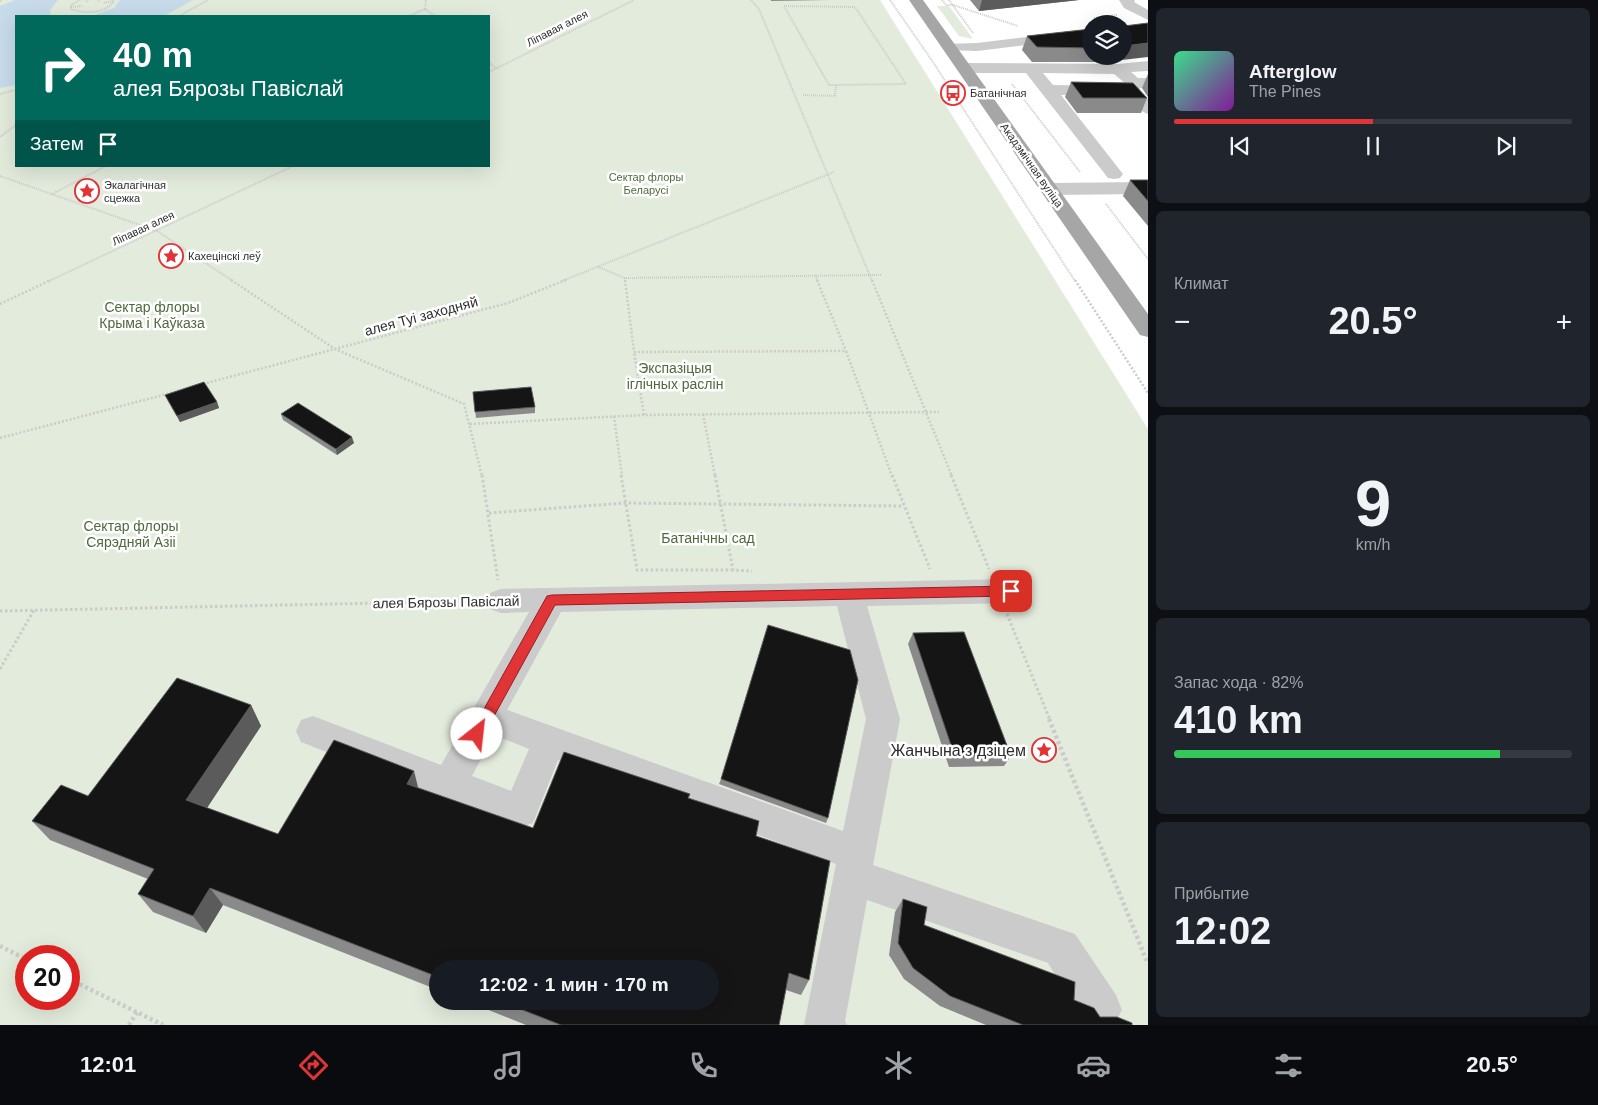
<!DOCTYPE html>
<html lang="ru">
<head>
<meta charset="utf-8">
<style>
	body { margin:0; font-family:Helvetica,sans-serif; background:#20242c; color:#f1f3f6; height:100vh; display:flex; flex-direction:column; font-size:19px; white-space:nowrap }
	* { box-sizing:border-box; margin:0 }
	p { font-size:16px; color:#9ea1a6 }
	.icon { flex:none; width:28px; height:28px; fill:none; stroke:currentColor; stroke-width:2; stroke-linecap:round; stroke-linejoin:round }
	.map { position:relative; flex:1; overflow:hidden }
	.side { display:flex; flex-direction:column; gap:8px; padding:8px; background:#0d0f14; width:450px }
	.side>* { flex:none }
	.top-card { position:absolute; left:15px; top:15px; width:475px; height:152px; border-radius:0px; box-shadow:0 5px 20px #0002; background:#00695c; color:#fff; overflow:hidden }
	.controls { position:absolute; left:1082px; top:15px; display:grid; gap:10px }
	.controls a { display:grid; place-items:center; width:50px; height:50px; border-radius:50%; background:#171b24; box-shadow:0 5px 20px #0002; font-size:25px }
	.speed { position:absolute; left:15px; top:945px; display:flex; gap:10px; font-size:25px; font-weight:700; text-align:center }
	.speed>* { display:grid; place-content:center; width:65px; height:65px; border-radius:50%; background:#171b24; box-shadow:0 5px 20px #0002; line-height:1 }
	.speed .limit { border:8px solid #d22; background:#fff; color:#111 }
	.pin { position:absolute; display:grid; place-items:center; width:42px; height:42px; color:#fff; margin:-21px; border-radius:10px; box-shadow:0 2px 8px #0006 }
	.me { position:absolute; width:55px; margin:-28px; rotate:29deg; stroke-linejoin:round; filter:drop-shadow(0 0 4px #0008) }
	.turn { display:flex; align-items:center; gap:18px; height:105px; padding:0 15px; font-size:22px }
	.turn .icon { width:65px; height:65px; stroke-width:2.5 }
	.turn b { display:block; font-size:35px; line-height:42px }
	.then { display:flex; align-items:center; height:48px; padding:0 15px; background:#0003; gap:10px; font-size:19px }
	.big { font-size:38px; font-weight:800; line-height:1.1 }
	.side .card { flex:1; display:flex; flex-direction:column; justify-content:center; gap:8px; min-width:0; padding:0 18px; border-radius:8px; background:#20242c }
	.side .dial { align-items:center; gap:0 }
	.dial b { font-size:65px; line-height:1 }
	.song { display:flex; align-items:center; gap:15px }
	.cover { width:60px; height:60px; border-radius:8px; background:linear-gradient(135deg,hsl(150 70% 55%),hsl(290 70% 35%)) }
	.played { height:5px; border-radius:2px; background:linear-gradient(90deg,#e13437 50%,#363941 50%) }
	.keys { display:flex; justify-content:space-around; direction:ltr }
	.heat { display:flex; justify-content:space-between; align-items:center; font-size:28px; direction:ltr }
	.charge { height:8px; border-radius:4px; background:linear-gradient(90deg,#34c759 82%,#363941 0) }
	.trip { position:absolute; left:429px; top:960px; width:290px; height:50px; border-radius:25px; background:#171b24; box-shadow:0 5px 20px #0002; font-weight:800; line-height:50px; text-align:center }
	.tab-bar { display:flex; height:80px; justify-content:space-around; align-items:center; background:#090b0e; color:#9ea1a6 }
	.tab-bar .icon { width:35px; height:35px }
	.tab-bar .current { color:#e13437 }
	.tab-bar b { font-size:22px; color:#f1f3f6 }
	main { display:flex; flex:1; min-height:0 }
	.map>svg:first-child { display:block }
	.green { fill:#e3ebdc; fill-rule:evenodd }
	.water { fill:#c8dbeb }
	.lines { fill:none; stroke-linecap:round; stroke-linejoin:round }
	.path-far3 { stroke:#cbcbcb; stroke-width:2; stroke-dasharray:1 1; stroke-linecap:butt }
	.path-far2 { stroke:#cbcbcb; stroke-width:2.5; stroke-dasharray:2 2; stroke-linecap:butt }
	.path-far1 { stroke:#cbcbcb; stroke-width:3; stroke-dasharray:2.5 2.5; stroke-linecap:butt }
	.path { stroke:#cbcbcb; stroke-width:4.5; stroke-dasharray:3 3; stroke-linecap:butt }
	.minor { fill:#cbcbcb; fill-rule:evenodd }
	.major { fill:#a6a6a6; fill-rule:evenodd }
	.wall { fill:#8a8a8a }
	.shaded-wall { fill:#5b5b5b }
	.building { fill:#151515; stroke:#5b5b5b }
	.route { fill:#e13437; stroke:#922224 }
	.labels { text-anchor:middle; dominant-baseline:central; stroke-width:5; stroke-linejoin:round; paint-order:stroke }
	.far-street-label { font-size:11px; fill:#2e2e2e; stroke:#fff }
	.far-poi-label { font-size:11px; fill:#2e2e2e; stroke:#fff; text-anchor:start }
	.far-park-label { font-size:11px; fill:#4f693c; stroke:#fff }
	.park-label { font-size:14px; fill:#4f693c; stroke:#fff }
	.street-label { font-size:14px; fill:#2e2e2e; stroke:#fff }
	.near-poi-label { font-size:16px; fill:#2e2e2e; stroke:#fff; text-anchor:end }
</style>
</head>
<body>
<main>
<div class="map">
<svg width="1148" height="1025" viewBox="0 0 1148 1025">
	<rect width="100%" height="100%" fill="#fff"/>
	<path class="green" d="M 0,0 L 880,0 L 1148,429 L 1148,1025 L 0,1025 ZM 16,16 L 489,16 L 489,166 L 16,166 ZM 26,956 L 69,956 L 69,999 L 26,999 ZM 438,969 L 710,969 L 710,1001 L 438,1001 Z
		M 937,6 L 949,6 L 973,39 L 959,36 Z"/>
	<path class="water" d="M 15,0 L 58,0 L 50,10 L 51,16 L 16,16 L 16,85 L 0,88 L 0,6 Z
		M 120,0 L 193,0 L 164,16 L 92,16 L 114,8 Z"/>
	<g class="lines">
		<path class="path-far3" d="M 80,0 L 71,5 L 71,9 C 85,14 105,14 114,1 L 103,3
			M 86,0 L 88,2
			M 751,0 L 759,9 L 872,281
			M 890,0 L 931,59 L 1075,281
			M 942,0 L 946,5 L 953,5 L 1018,26
			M 949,0 L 973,33
			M 0,1 L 2,0
			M 98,1 L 100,0
			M 784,6 L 855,7 L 906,84 L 829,85 Z
			M 71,7 L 82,6
			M 425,9 L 435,16
			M 425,9 L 426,0
			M 179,16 L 208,0
			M 409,16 L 425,9
			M 1094,18 L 1117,15
			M 489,62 L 496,69
			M 489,72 L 634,0
			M 1012,84 L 1080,172
			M 0,94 L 16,90
			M 803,95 L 835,96 L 836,84
			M 0,137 L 16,125
			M 0,176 L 157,231 L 233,281
			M 52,194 L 106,166
			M 1106,204 L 1148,259
			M 598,267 L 625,278
			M 815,275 L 818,281
			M 49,281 L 293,166
			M 562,281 L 834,172
			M 625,281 L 625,278 L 881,275"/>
		<path class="path-far2" d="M 231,280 L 335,349 L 464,404 L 482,476
			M 625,280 L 634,352
			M 817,280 L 846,351
			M 872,280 L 952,476
			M 1075,280 L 1148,393
			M 0,304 L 51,280
			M 203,384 L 508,303 L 566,280
			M 703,414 L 715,476
			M 644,415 L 634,352 L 846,351 L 892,476
			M 614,416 L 622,476
			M 470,424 L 644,415 L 939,412
			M 0,438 L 182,390"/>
		<path class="path-far1" d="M 482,475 L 498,580
			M 621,475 L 637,570 L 733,570
			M 715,475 L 733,570 L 752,571
			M 892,475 L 930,569
			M 951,475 L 989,569
			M 489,513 L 625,503 L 903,506
			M 0,611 L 476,601
			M 1007,614 L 1050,720
			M 0,669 L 34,610"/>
		<path class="path" d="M 1049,719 L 1148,964
			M 0,946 L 26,959
			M 69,979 L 163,1025
			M 129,1025 L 137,1012"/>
		<path class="minor" d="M 1119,0 L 1135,0 L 1134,2 L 1148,10 L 1148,20 L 1124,8 Z
			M 1091,29 L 1091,37 L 977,51 L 945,50 L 943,47 L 945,44 L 977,43 Z
			M 1148,61 L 1148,71 L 1131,72 L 1138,78 L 1148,78 L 1148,88 L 1140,88 L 1139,90 L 1148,99 L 1148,114 C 1138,111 1129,99 1123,91 L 1126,84 L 1114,74 L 1043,73 L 1053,85 L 1104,86 L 1110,88 L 1112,91 L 1110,94 L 1104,96 L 1061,95 L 1123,174 L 1120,178 L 1114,179 L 1108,178 L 1026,73 L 965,73 L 960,71 L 957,68 L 960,65 L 965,63 L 1118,64 Z
			M 1148,182 L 1148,194 L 1049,195 L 1042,193 L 1040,189 L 1042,185 L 1049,183 Z
			M 1011,579 L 1021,583 L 1026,591 L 1021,599 L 1011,603 L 867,606 L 900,719 L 873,865 L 1075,934 L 1116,995 L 1122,1010 L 1114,1025 L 1086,1025 L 1048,963 L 867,900 L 845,1021 L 847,1025 L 804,1025 L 836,864 L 558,760 L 533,823 L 520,828 L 301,742 L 296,731 L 301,720 L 313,716 L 441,765 L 529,612 L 501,613 L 490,609 L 486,601 L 490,593 L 501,589 ZM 837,606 L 866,719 L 843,831 L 507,710 L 561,612 ZM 494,735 L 529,749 L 511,791 L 472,776 Z"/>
		<path class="major" d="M 909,0 L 923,0 L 1148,314 L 1148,337 L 1140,335 Z"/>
	</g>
	<path class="wall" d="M 771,0 L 828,0 L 771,1 Z
		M 970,0 L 1079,0 L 979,11 Z
		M 1091,29 L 1091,56 L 1124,56 L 1104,62 L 1032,62 L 1022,50 L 1027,36 Z
		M 1148,74 L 1148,97 L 1142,88 Z
		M 1071,82 L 1147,98 L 1141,113 L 1077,113 L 1065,97 Z
		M 1130,180 L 1148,180 L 1148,226 L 1123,196 Z
		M 473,392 L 535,407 L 535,413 L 476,418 Z
		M 165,395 L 217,402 L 219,408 L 180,422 L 168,401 Z
		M 281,414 L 354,443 L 337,455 L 283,420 Z
		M 913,633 L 1011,756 L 1004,766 L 949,767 L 908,644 Z
		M 251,705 L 261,726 L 207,808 L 278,834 L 419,788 L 533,828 L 689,798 L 756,836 L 809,980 L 801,995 L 786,990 L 779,1025 L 526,1025 L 466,1001 L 710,1001 L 438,969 L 438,990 L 223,905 L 206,933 L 153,912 L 138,894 L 148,879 L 50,840 L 32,821 L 88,796 Z
		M 721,779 L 828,818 L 826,823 L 719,784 Z
		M 903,899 L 924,925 L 1074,1000 L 1100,1017 L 1132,1025 L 986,1025 L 940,1006 L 904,979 L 889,955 L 895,912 Z"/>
	<path class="shaded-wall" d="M 982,0 L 1079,0 L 979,11 Z
		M 1148,43 L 1148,57 L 1104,62 L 1107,56 L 1124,56 L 1124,46 Z
		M 217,402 L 219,408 L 180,422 L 177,416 Z
		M 352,437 L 354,443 L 337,455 L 336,449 Z
		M 251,705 L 261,726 L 199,820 L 186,800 Z
		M 414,771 L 419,791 L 407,784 Z
		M 210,888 L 223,905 L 206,933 L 193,916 Z"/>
	<path class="building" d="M 1148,23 L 1148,43 L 1124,46 L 1124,26 Z
		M 1091,29 L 1091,48 L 1037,47 L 1027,36 Z
		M 1071,82 L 1133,83 L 1147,98 L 1083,98 Z
		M 1130,180 L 1148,180 L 1148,201 Z
		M 204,382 L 217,402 L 177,416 L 165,395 Z
		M 531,387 L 535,407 L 475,412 L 473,392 Z
		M 298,403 L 352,437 L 336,449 L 281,414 Z
		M 768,625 L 850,650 L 858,680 L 828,818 L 721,779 Z
		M 964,632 L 1011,756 L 955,757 L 913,633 Z
		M 177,678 L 251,705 L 186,800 L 278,834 L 334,740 L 414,771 L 407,784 L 533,828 L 564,752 L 690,794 L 688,798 L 759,821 L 756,836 L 830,861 L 809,980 L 789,973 L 779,1025 L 561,1025 L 500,1001 L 710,1001 L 710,969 L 438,969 L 438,977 L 210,888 L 193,916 L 138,894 L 154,869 L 32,821 L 61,785 L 88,796 Z
		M 903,899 L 927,907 L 924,925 L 1075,982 L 1074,1000 L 1094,1008 L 1100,1017 L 1117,1017 L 1132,1023 L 1132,1025 L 1023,1025 L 950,996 L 913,968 L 898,943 Z"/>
	<path class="route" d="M 1011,586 L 1016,588 L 1017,591 L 1016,595 L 1011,596 L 555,605 L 482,738 L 477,740 L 472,738 L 470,734 L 547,596 L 552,595 Z"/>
	<defs>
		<symbol id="bus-ring" viewBox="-11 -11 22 22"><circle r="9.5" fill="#fff" stroke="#e13437" stroke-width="1.5"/><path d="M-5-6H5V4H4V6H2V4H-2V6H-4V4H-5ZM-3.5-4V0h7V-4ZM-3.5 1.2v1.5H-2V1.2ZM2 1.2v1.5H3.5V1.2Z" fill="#e13437"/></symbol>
		<symbol id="sight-ring" viewBox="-11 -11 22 22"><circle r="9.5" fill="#fff" stroke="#e13437" stroke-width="1.5"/><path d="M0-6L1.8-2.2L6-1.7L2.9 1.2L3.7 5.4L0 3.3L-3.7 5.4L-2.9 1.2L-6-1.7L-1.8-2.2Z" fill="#e13437"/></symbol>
	</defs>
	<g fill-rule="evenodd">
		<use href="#bus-ring" x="939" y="79" width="28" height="28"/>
		<use href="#sight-ring" x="73" y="177" width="28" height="28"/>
		<use href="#sight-ring" x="157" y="242" width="28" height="28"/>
		<use href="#sight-ring" x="1030" y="736" width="28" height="28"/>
	</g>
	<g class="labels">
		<g class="far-street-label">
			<text transform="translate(557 28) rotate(-27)">Ліпавая алея</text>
			<text transform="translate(1032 165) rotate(55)">Акадэмічная вуліца</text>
			<text transform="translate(143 228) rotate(-25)">Ліпавая алея</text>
		</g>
		<g class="far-poi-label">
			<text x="970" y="93">Батанічная</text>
			<text x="104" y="185">Экалагічная<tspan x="104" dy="13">сцежка</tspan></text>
			<text x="188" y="256">Кахецінскі леў</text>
		</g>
		<g class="far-park-label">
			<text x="646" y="177">Сектар флоры<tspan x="646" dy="13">Беларусі</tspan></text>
		</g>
		<g class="park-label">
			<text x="152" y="307">Сектар флоры<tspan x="152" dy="16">Крыма і Каўказа</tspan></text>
			<text x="675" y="368">Экспазіцыя<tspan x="675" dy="16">іглічных раслін</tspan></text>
			<text x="131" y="526">Сектар флоры<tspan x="131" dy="16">Сярэдняй Азіі</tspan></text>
			<text x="708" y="538">Батанічны сад</text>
		</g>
		<g class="street-label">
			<text transform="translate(421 316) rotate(-15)">алея Туі заходняй</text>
			<text transform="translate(446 602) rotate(-1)">алея Бярозы Павіслай</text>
		</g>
		<g class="near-poi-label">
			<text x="1026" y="750">Жанчына з дзіцем</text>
		</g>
	</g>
</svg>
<div class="controls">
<a><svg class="icon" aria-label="layers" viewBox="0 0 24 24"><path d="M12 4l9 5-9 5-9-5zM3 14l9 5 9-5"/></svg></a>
</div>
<div class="speed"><div class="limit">20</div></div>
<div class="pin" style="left:1011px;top:591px;background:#d93025"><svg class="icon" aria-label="arrive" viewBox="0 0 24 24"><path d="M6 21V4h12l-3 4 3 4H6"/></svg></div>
<svg class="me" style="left:477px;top:734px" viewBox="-20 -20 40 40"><circle r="19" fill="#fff"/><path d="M0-13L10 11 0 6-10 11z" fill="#e13437"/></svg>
<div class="trip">12:02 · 1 мин · 170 m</div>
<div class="top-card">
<div class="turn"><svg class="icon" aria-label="right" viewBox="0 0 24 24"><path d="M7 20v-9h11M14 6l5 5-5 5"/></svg><div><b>40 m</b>алея Бярозы Павіслай</div></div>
<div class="then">Затем<svg class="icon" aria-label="arrive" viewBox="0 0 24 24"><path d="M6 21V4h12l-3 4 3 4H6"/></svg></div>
</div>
</div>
<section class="side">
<div class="card">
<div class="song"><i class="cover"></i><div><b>Afterglow</b><p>The Pines</p></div></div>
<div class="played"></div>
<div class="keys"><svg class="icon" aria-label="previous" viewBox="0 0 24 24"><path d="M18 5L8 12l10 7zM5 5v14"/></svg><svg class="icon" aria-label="pause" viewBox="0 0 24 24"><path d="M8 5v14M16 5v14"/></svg><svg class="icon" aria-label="next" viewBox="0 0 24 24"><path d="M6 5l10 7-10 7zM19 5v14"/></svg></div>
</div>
<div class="card"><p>Климат</p>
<div class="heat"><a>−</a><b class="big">20.5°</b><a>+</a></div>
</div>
<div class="card dial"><b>9</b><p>km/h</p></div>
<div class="card"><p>Запас хода · 82%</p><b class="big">410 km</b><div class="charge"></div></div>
<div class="card"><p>Прибытие</p><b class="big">12:02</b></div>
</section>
</main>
<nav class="tab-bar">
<b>12:01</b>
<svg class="icon current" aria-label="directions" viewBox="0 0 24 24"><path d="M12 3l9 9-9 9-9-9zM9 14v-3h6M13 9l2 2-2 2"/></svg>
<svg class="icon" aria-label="music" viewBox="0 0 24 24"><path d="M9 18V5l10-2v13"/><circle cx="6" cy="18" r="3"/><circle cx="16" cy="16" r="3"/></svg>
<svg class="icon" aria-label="phone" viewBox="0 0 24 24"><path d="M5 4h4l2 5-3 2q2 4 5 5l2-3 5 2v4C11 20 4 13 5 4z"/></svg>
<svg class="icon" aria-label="climate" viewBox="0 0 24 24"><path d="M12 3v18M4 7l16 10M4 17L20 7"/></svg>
<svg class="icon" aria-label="car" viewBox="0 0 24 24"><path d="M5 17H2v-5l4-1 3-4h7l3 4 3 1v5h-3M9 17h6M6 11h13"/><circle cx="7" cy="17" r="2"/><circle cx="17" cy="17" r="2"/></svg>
<svg class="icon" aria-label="filters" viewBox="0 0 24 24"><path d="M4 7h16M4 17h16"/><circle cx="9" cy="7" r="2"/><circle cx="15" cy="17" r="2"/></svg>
<b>20.5°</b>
</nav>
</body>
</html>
